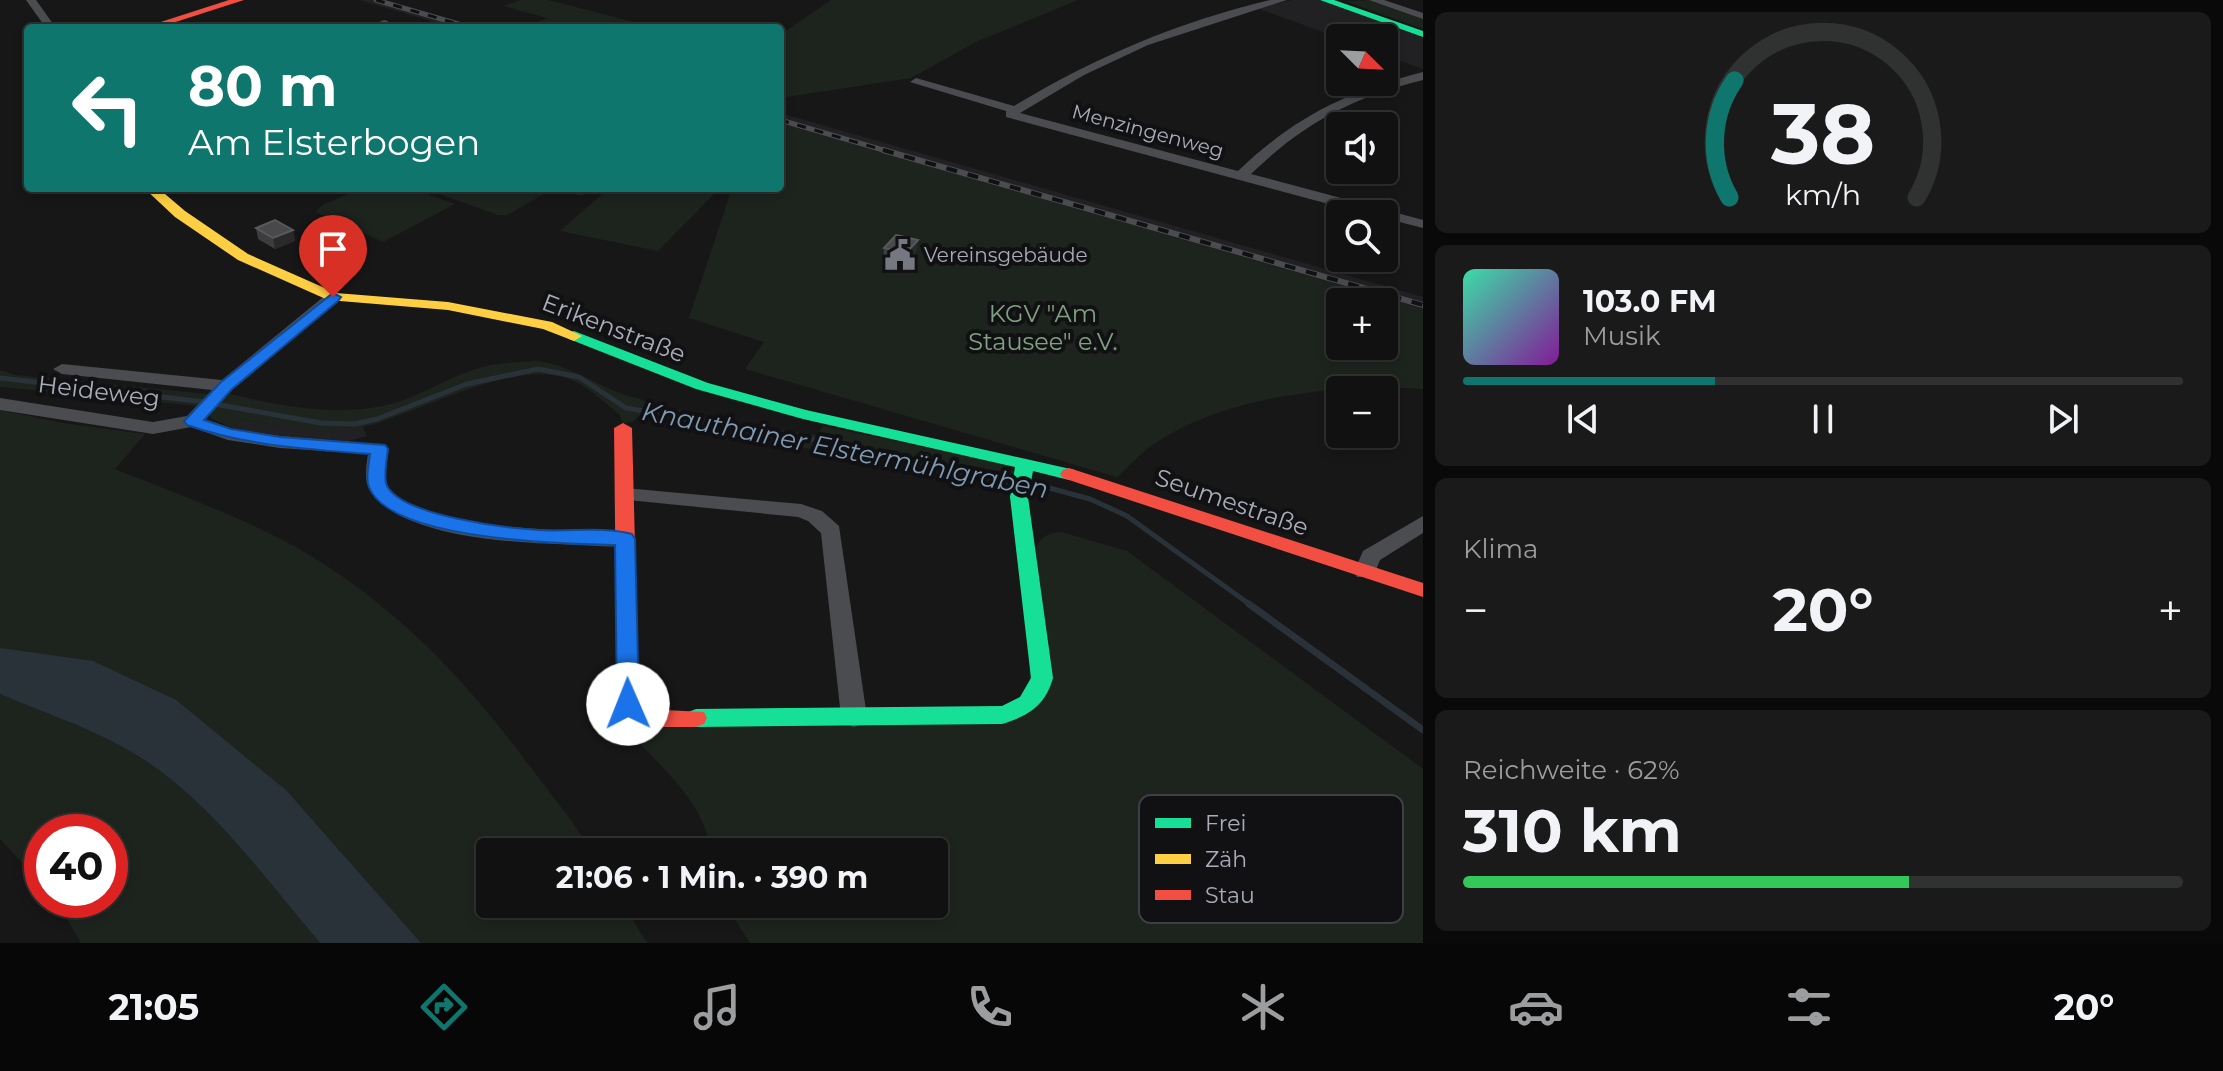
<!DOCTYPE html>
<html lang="de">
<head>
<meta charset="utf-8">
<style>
	body { margin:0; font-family:Montserrat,sans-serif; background:#1a1a1a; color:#f1f3f6; height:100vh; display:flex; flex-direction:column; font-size:30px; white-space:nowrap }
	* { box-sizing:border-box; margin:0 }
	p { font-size:26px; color:#9c9d9f }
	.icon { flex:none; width:44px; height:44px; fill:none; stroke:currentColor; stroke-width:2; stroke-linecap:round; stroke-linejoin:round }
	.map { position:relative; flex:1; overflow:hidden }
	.side { display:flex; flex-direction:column; gap:12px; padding:12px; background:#090909; width:800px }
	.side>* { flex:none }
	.hud { position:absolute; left:24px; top:24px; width:760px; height:168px; border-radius:8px; box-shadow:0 4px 12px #0003,0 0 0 2px #303131; background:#0f766e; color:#fff; overflow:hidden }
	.needle { width:52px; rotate:114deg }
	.tools { position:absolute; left:1326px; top:24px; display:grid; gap:16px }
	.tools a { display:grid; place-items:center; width:72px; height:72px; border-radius:8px; background:#111; box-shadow:0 4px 12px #0003,0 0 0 2px #303131; font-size:40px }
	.speed { position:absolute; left:24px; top:814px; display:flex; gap:16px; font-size:40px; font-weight:700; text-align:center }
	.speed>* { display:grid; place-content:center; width:104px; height:104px; border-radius:50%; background:#111; box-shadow:0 4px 12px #0003,0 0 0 2px #303131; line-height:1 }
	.speed .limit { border:12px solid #d22; background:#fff; color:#111 }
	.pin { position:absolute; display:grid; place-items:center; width:68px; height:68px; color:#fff; margin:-82px -34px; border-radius:50% 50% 50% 0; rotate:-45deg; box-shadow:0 0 8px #0007 }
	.pin .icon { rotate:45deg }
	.me { position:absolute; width:88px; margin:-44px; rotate:359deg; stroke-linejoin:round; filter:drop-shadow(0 0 6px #0008) }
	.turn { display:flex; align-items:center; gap:28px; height:168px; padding:0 32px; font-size:36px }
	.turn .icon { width:104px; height:104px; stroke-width:2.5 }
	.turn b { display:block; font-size:56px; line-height:68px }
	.big { font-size:60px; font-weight:700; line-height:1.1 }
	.side .card { flex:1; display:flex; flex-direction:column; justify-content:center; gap:12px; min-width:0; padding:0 28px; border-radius:12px; background:#1a1a1a }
	.side .dial { align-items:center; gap:0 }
	.dial svg { height:208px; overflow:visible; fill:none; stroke:#303131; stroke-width:7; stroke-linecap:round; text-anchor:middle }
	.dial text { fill:#f1f3f6; stroke:none }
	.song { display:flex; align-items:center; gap:24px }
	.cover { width:96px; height:96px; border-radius:12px; background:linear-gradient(135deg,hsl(160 70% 55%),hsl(290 70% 35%)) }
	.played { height:8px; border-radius:4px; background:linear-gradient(90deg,#0f766e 35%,#303131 35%) }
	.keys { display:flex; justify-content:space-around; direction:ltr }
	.heat { display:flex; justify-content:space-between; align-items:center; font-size:44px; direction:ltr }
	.charge { height:12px; border-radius:6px; background:linear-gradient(90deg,#34c759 62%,#303131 0) }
	.trip { position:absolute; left:476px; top:838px; width:472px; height:80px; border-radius:8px; background:#111; box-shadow:0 4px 12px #0003,0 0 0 2px #303131; font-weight:700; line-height:80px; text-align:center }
	.tab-bar { display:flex; height:128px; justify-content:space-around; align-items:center; background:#070707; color:#9c9d9f }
	.tab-bar .icon { width:56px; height:56px }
	.tab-bar .active { color:#0f766e }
	.tab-bar b { font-size:36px; color:#f1f3f6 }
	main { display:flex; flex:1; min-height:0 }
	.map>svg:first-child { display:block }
	.built { fill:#212123 }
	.green { fill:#1d241e; fill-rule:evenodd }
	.water { fill:#2a3239 }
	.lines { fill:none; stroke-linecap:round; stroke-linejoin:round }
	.stream-far1 { stroke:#2a3239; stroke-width:5 }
	.stream { stroke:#2a3239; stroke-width:7 }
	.street { fill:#4b4c50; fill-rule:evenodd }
	.fast { fill:#16e098; fill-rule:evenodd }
	.slow { fill:#ffcf43; fill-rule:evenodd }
	.jam { fill:#f24e42; fill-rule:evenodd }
	.rail-far1-casing { stroke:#4b4c4f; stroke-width:5 }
	.rail-casing { stroke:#4b4c4f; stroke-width:6 }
	.rail-far1 { stroke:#111113; stroke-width:3; stroke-dasharray:9; stroke-linecap:butt }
	.rail { stroke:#111113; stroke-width:4; stroke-dasharray:11; stroke-linecap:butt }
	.wall { fill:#3d3d3f }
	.shaded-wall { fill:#29292a }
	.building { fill:#49494c; stroke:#58595d; stroke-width:2 }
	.route { fill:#1a73e8; stroke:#114b97; stroke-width:2 }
	.labels { text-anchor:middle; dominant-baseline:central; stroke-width:8; stroke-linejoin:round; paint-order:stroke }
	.far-street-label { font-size:20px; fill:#a8adb8; stroke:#111113 }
	.far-poi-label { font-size:20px; fill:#a8adb8; stroke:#111113; text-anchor:start }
	.park-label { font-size:24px; fill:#7fa381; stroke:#111113 }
	.street-label { font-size:24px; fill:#a8adb8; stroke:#111113 }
	.water-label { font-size:26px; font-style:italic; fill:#7f9bb3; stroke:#111113 }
	.key { fill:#111113; stroke:#3e4045; stroke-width:2 }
	.key-label { font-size:22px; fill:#a8adb8 }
</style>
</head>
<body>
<main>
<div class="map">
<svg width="1423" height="943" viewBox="0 0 1423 943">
	<rect width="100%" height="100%" fill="#171717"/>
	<path class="built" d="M 359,0 L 384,0 L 481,28 L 454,28 Z
		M 1293,0 L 1319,0 L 1423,37 L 1423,69 L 1384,55 L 1384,38 L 1340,38 L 1256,8 Z
		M 780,113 L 1423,297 L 1423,309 L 780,123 Z
		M 241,419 L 289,427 L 363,427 L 367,436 L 348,441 L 284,437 L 232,428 Z"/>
	<path class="green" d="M 521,0 L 548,0 L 658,28 L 521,28 L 547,18 L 503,6 Z
		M 831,0 L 1078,0 L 976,42 L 911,78 L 780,98 L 780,35 Z
		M 1371,0 L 1423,18 L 1423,29 L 1345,1 Z
		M 780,123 L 1423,309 L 1423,389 C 1341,383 1223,396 1154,444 C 1141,453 1129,466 1117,477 L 745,369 L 764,342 L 689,318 L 732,188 L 780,188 ZM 1340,302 L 1384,302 L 1384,346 L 1340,346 Z
		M 361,188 L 410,188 L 455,204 L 383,242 L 315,212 L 323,205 Z
		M 423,188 L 593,188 L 582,196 L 553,189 L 507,215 L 498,215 Z
		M 609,188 L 720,188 L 658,251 L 560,231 Z
		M 537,361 C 571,365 596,386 629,396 C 691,415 753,427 817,435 L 823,426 L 1006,464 L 1017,475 L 1014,491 L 659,418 L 637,417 L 632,422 L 622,423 L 620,415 C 606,404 592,390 576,382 C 519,352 415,417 358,428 C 321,435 277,425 241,419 L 232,428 L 211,418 L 209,410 L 230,394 C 285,407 345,419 401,401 C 425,393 446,379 470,371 C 491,363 514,362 537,361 Z
		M 0,370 L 15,375 L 207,394 L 199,406 L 0,387 Z
		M 0,410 L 63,423 L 145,434 L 115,469 C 175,493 237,515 294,546 C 396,604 466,680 535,773 C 555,799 575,824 592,852 L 490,852 L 490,904 L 623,904 L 647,943 L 421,943 L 287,791 L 0,648 Z
		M 1061,532 L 1127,551 L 1423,769 L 1423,943 L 750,943 L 725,904 L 934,904 L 934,852 L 710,852 C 708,810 669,774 641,745 L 646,725 L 1027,716 L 1035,550 C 1041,537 1047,533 1061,532 Z
		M 0,694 C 39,711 82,725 119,745 C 203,789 260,873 320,943 L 81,943 L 56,900 L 110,900 L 110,832 L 42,832 L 42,884 L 0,839 Z"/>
	<path class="water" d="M 0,648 L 93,661 L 176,700 L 287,791 L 421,943 L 320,943 C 260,873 203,789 119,745 C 82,725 39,711 0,694 Z"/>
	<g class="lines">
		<path class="stream-far1" d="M 0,378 L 205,402
			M 215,404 L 321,423 L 355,424 L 377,419 L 467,384 L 538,369 L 579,377 L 626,408 L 833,443 L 1014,479
			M 1031,483 L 1090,499 L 1127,516 L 1252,606"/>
		<path class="stream" d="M 1249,604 L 1423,730"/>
		<path class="street" d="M 26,0 L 36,0 L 56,28 L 46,28 Z
			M 1270,0 L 1287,0 L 1148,45 L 1084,75 L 1020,113 L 1238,171 C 1296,116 1346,92 1423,72 L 1423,80 C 1351,98 1304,123 1251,174 L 1423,220 L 1423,228 L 1384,218 L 1384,214 L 1366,214 L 1006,117 L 1006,111 L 910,82 L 916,78 L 1014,106 C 1095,57 1178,22 1270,0 Z
			M 1369,0 L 1384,0 L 1423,13 L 1423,19 Z
			M 384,20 L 388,21 L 388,25 L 364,28 Z
			M 333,292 L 339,294 L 339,300 L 232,390 L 205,419 L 232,429 L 280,436 L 386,445 L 389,449 C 387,460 382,475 388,486 C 414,531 576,531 625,532 L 633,534 L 636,539 L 633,544 C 615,549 595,545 578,545 C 522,543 411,540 373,495 C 363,483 366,468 368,454 L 280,448 L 228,440 L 191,427 L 153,434 L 0,410 L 0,398 L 153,422 L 187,416 L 212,390 L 62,374 L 53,369 L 62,364 L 222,380 L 327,294 Z
			M 625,488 L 801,504 L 822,511 L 839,526 L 867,717 L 863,724 L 854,727 L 845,724 L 841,717 L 821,533 L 808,521 L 798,517 L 618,499 L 615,494 Z
			M 1423,516 L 1423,533 L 1380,560 L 1373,577 L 1357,577 L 1354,572 L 1363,551 Z"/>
		<path class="fast" d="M 1320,0 L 1334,0 L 1423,31 L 1423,37 Z
			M 574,331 L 708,383 L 806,410 L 1075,470 L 1078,474 L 1075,478 L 1069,480 L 1033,471 L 1028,497 L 1053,678 C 1045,706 1028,716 1002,724 L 696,727 L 688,724 L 685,718 L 688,712 L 696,709 L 1002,706 L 1020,697 L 1031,678 L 1010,497 L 1015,467 L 803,419 L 696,389 L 569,339 L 566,336 L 569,333 Z"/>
		<path class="slow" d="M 144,188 L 158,188 L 185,211 L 248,254 L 336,293 L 448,302 L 552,322 L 582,336 L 574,341 L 543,329 L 448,310 L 328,300 L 238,260 L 175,217 Z"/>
		<path class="jam" d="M 229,0 L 244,0 L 157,28 L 142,28 Z
			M 623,423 L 632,428 L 639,702 L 644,709 L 704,712 L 707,718 L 704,724 L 696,727 L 638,727 L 630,724 L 617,704 L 614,428 Z
			M 1069,468 L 1423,583 L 1423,597 L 1063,478 L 1060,474 L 1063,470 Z"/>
		<defs>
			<path id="rail-far1" d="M 376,0 L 472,28
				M 780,120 L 890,152"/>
			<path id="rail" d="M 883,150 L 1423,305"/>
		</defs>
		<use href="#rail-far1" class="rail-far1-casing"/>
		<use href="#rail" class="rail-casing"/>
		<use href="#rail-far1" class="rail-far1"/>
		<use href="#rail" class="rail"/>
	</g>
	<path class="wall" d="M 256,228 L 293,230 L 295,241 L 275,249 L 258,239 Z
		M 918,240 L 916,251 L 905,265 L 883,260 L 884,248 Z"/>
	<path class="shaded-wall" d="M 293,230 L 295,241 L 275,249 L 273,238 Z
		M 918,240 L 916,251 L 905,265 L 906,253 Z"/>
	<path class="building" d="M 275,220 L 293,230 L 273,238 L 256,228 Z
		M 896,235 L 918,240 L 906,253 L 884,248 Z"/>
	<path class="route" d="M 333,293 L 341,297 L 338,301 L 232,389 L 204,420 L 231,429 L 280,437 L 385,445 L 388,449 C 387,459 383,477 387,486 C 403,516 506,528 539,530 C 568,532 603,526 632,534 L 635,539 L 639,704 L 636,710 L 628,713 L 620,710 L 617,704 L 615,545 C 566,544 384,541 368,484 C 366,476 369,463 370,454 C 307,449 247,446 187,425 L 184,421 L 187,418 L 221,382 Z"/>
	<defs>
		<symbol id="civic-bare" viewBox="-9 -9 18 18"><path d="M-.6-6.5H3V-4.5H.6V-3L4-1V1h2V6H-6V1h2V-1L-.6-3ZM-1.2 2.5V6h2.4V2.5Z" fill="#757880" stroke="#111113" stroke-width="2.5" paint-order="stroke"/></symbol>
	</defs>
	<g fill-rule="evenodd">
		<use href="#civic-bare" x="878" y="233" width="44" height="44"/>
	</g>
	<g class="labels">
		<g class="far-street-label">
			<text transform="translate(1148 131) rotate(15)">Menzingenweg</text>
		</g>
		<g class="far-poi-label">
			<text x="924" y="255">Vereinsgebäude</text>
		</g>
		<g class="park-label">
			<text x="1043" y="313">KGV "Am<tspan x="1043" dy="28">Stausee" e.V.</tspan></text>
		</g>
		<g class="street-label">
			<text transform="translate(614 328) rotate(21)">Erikenstraße</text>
			<text transform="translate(99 391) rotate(7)">Heideweg</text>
			<text transform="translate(1232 502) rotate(19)">Seumestraße</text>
		</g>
		<g class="water-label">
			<text transform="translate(845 450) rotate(11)">Knauthainer Elstermühlgraben</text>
		</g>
	</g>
	<rect x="1139" y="795" width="264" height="128" rx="12" class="key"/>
	<rect x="1155" y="818" width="36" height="10" fill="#16e098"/>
	<rect x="1155" y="854" width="36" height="10" fill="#ffcf43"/>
	<rect x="1155" y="890" width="36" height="10" fill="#f24e42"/>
	<g class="key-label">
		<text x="1205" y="831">Frei</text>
		<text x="1205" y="867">Zäh</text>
		<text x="1205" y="903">Stau</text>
	</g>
</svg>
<div class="tools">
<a><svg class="needle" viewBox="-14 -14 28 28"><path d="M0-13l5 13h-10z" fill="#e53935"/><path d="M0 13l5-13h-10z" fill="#9c9d9f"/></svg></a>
<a><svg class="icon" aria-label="sound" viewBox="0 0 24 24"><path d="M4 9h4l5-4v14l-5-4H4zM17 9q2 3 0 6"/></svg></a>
<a><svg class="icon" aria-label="search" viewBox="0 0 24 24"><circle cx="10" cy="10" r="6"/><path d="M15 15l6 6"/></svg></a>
<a>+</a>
<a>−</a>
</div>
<div class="speed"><div class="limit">40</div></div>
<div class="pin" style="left:333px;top:297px;background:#d93025"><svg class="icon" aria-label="arrive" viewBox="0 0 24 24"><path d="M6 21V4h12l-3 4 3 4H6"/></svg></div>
<svg class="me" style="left:628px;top:704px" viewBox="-20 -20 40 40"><circle r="19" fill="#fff"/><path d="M0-13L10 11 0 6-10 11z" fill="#1a73e8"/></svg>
<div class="trip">21:06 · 1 Min. · 390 m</div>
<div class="hud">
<div class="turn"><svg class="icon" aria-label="left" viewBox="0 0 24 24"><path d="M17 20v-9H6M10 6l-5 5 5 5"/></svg><div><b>80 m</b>Am Elsterbogen</div></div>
</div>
</div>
<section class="side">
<div class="card dial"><svg viewBox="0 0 100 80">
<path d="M14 69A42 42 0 1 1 86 69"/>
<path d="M14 69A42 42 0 0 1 16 24" stroke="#0f766e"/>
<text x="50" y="56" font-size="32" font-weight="700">38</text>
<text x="50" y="72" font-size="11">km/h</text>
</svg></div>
<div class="card">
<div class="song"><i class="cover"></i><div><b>103.0 FM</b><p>Musik</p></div></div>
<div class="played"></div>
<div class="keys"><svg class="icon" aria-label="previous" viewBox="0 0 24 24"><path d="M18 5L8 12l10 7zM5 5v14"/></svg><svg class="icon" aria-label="pause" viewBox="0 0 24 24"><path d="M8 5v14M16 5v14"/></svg><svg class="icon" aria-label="next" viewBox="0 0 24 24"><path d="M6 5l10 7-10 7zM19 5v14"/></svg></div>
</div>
<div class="card"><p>Klima</p>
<div class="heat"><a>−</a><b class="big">20°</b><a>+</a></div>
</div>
<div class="card"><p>Reichweite · 62%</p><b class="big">310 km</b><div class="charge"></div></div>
</section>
</main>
<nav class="tab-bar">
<b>21:05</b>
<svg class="icon active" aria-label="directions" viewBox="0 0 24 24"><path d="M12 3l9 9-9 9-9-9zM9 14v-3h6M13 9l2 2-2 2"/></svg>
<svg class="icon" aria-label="music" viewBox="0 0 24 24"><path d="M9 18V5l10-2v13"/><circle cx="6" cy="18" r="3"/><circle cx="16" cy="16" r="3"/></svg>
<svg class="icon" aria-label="phone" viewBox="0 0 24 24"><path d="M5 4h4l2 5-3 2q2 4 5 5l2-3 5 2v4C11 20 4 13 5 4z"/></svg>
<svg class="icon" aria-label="climate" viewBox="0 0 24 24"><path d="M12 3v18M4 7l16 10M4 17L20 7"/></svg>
<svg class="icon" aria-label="car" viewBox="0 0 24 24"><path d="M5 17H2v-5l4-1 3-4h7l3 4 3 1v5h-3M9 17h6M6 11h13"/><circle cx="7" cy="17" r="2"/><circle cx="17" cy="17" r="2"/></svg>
<svg class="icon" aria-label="filters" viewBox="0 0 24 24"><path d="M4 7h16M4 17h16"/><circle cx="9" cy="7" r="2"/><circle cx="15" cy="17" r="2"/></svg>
<b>20°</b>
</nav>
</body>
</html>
